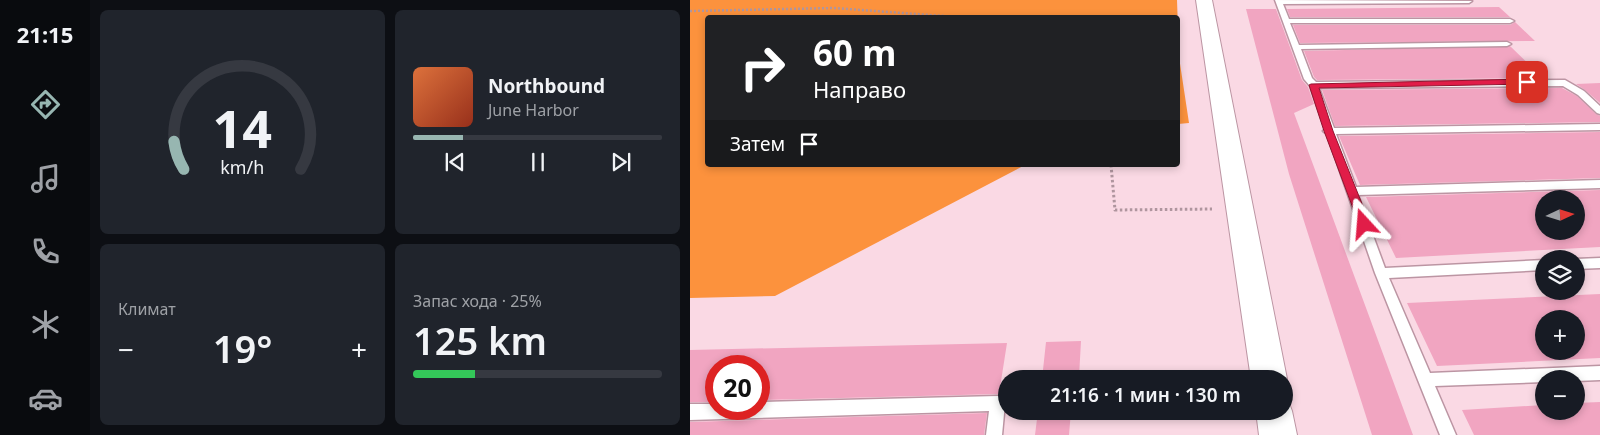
<!DOCTYPE html>
<html lang="ru">
<head>
<meta charset="utf-8">
<style>
	body { margin:0; font-family:"Noto Sans",sans-serif; background:#20242c; color:#f1f3f6; height:100vh; display:flex; flex-direction:column; font-size:19px; white-space:nowrap }
	* { box-sizing:border-box; margin:0 }
	p { font-size:16px; color:#9ea1a6 }
	.icon { flex:none; width:28px; height:28px; fill:none; stroke:currentColor; stroke-width:2; stroke-linecap:round; stroke-linejoin:round }
	.map { position:relative; flex:1; overflow:hidden }
	.details { display:flex; flex-direction:column; gap:10px; padding:10px; background:#0d0f14; width:600px }
	.details>* { flex:none }
	.hud { position:absolute; left:15px; top:15px; width:475px; height:152px; border-radius:5px; box-shadow:0 2px 8px #0003; background:#202124; color:#fff; overflow:hidden }
	.needle { width:32px; rotate:86deg }
	.buttons { position:absolute; left:845px; top:190px; display:grid; gap:10px }
	.buttons a { display:grid; place-items:center; width:50px; height:50px; border-radius:50%; background:#171b24; box-shadow:0 2px 8px #0003; font-size:25px }
	.speed { position:absolute; left:15px; top:355px; display:flex; gap:10px; font-size:25px; font-weight:700; text-align:center }
	.speed>* { display:grid; place-content:center; width:65px; height:65px; border-radius:50%; background:#171b24; box-shadow:0 2px 8px #0003; line-height:1 }
	.speed .limit { border:8px solid #d22; background:#fff; color:#111 }
	.pin { position:absolute; display:grid; place-items:center; width:42px; height:42px; color:#fff; margin:-21px; border-radius:10px; box-shadow:0 2px 8px #0006 }
	.me { position:absolute; width:55px; margin:-28px; rotate:341deg; stroke-linejoin:round; filter:drop-shadow(0 0 4px #0008) }
	.turn { display:flex; align-items:center; gap:18px; height:105px; padding:0 25px; font-size:22px }
	.turn .icon { width:65px; height:65px; stroke-width:2.5 }
	.turn b { display:block; font-size:35px; line-height:42px }
	.then { display:flex; align-items:center; height:48px; padding:0 25px; background:#0003; gap:10px; font-size:19px }
	.big { font-size:38px; font-weight:600; line-height:1.1 }
	.details .widget { flex:1; display:flex; flex-direction:column; justify-content:center; gap:8px; min-width:0; padding:0 18px; border-radius:8px; background:#20242c }
	.details .dial { align-items:center; gap:0 }
	.dial svg { height:130px; overflow:visible; fill:none; stroke:#363941; stroke-width:7; stroke-linecap:round; text-anchor:middle }
	.dial text { fill:#f1f3f6; stroke:none }
	.song { display:flex; align-items:center; gap:15px }
	.cover { width:60px; height:60px; border-radius:8px; background:linear-gradient(135deg,hsl(20 70% 55%),hsl(10 70% 35%)) }
	.played { height:5px; border-radius:2px; background:linear-gradient(90deg,#97b6b1 20%,#363941 20%) }
	.keys { display:flex; justify-content:space-around; direction:ltr }
	.heat { display:flex; justify-content:space-between; align-items:center; font-size:28px; direction:ltr }
	.charge { height:8px; border-radius:4px; background:linear-gradient(90deg,#34c759 25%,#363941 0) }
	.details .tiles { flex:1; display:grid; gap:10px; grid-template-columns:repeat(2,1fr) }
	.trip { position:absolute; left:308px; top:370px; width:295px; height:50px; border-radius:25px; background:#171b24; box-shadow:0 2px 8px #0003; font-weight:600; line-height:50px; text-align:center }
	main { display:flex; flex:1; min-height:0 }
	.tabs { display:flex; flex-direction:column; width:90px; justify-content:space-around; align-items:center; background:#090b0e; color:#9ea1a6 }
	.tabs .icon { width:35px; height:35px }
	.tabs .selected { color:#97b6b1 }
	.tabs b { font-size:22px; color:#f1f3f6 }
	.map>svg:first-child { display:block }
	.forest { fill:#fc923d }
	.building { fill:#f1a5c1; fill-rule:evenodd }
	.lines { fill:none; stroke-linecap:round; stroke-linejoin:round }
	.lane-casing { stroke:#bc95a3; stroke-width:3 }
	.secondary-casing { stroke:#bc95a3; stroke-width:2 }
	.path-far1 { stroke:#af959e; stroke-width:2.5; stroke-dasharray:2 2; stroke-linecap:butt }
	.path { stroke:#af959e; stroke-width:3; stroke-dasharray:2.5 2.5; stroke-linecap:butt }
	.lane { fill:#fff; fill-rule:evenodd }
	.secondary { fill:#fff; fill-rule:evenodd }
	.route { fill:#e11d48; stroke:#92132f }
</style>
</head>
<body>
<main>
<nav class="tabs">
<b>21:15</b>
<svg class="icon selected" aria-label="directions" viewBox="0 0 24 24"><path d="M12 3l9 9-9 9-9-9zM9 14v-3h6M13 9l2 2-2 2"/></svg>
<svg class="icon" aria-label="music" viewBox="0 0 24 24"><path d="M9 18V5l10-2v13"/><circle cx="6" cy="18" r="3"/><circle cx="16" cy="16" r="3"/></svg>
<svg class="icon" aria-label="phone" viewBox="0 0 24 24"><path d="M5 4h4l2 5-3 2q2 4 5 5l2-3 5 2v4C11 20 4 13 5 4z"/></svg>
<svg class="icon" aria-label="climate" viewBox="0 0 24 24"><path d="M12 3v18M4 7l16 10M4 17L20 7"/></svg>
<svg class="icon" aria-label="car" viewBox="0 0 24 24"><path d="M5 17H2v-5l4-1 3-4h7l3 4 3 1v5h-3M9 17h6M6 11h13"/><circle cx="7" cy="17" r="2"/><circle cx="17" cy="17" r="2"/></svg>
</nav>
<section class="details">
<div class="tiles">
<div class="widget dial"><svg viewBox="0 0 100 80">
<path d="M14 69A42 42 0 1 1 86 69"/>
<path d="M14 69A42 42 0 0 1 8 52" stroke="#97b6b1"/>
<text x="50" y="56" font-size="32" font-weight="700">14</text>
<text x="50" y="72" font-size="11">km/h</text>
</svg></div>
<div class="widget">
<div class="song"><i class="cover"></i><div><b>Northbound</b><p>June Harbor</p></div></div>
<div class="played"></div>
<div class="keys"><svg class="icon" aria-label="previous" viewBox="0 0 24 24"><path d="M18 5L8 12l10 7zM5 5v14"/></svg><svg class="icon" aria-label="pause" viewBox="0 0 24 24"><path d="M8 5v14M16 5v14"/></svg><svg class="icon" aria-label="next" viewBox="0 0 24 24"><path d="M6 5l10 7-10 7zM19 5v14"/></svg></div>
</div>
<div class="widget"><p>Климат</p>
<div class="heat"><a>−</a><b class="big">19°</b><a>+</a></div>
</div>
<div class="widget"><p>Запас хода · 25%</p><b class="big">125 km</b><div class="charge"></div></div>
</div>
</section>
<div class="map">
<svg width="910" height="435" viewBox="0 0 910 435">
	<rect width="100%" height="100%" fill="#fad9e4"/>
	<path class="forest" d="M 0,0 L 487,0 L 489,57 L 499,123 L 488,124 L 488,18 L 18,18 L 18,165 L 335,165 L 85,296 L 0,298 Z"/>
	<path class="building" d="M 809,7 L 820,17 L 600,17 L 597,9 Z
		M 556,9 L 586,9 L 612,80 L 618,87 L 624,104 L 604,113 L 723,435 L 682,435 L 599,174 Z
		M 825,22 L 845,41 L 610,43 L 603,25 L 820,25 Z
		M 820,46 L 853,78 L 627,80 L 624,77 L 614,51 Z
		M 910,83 L 910,103 L 895,90 L 886,84 Z
		M 872,88 L 887,96 L 906,114 L 910,116 L 910,122 L 645,126 L 632,90 Z
		M 910,132 L 910,178 L 670,185 L 649,136 Z
		M 910,190 L 910,247 L 706,258 L 676,197 ZM 854,199 L 886,199 L 886,231 L 854,231 Z
		M 910,294 L 910,358 L 747,366 L 717,303 ZM 854,319 L 886,319 L 886,351 L 854,351 Z
		M 391,341 L 389,377 L 352,379 L 356,342 Z
		M 317,343 L 309,394 L 69,400 L 69,366 L 26,366 L 26,402 L 0,402 L 0,350 Z
		M 910,402 L 910,435 L 784,435 L 772,410 L 854,405 L 854,411 L 886,411 L 886,403 Z
		M 348,411 L 381,411 L 379,435 L 345,435 Z
		M 297,413 L 294,435 L 0,435 L 0,422 Z"/>
	<g class="lines">
		<defs>
			<path id="lane" d="M 585,0 L 782,1 L 779,3 L 593,4 L 599,19 L 820,19 L 824,21 L 820,23 L 600,23 L 609,45 L 817,42 L 821,44 L 817,46 L 611,49 L 622,78 L 626,82 L 875,80 L 894,91 L 910,106 L 910,114 L 907,113 L 888,95 L 873,86 L 629,88 L 644,128 L 910,124 L 910,130 L 646,134 L 666,187 L 910,180 L 910,188 L 668,195 L 695,268 L 854,260 L 854,270 L 699,278 L 740,373 L 910,366 L 910,380 L 886,381 L 886,379 L 854,379 L 854,382 L 745,386 L 766,435 L 750,435 L 685,273 L 637,134 L 633,131 L 635,129 L 620,86 L 614,79 Z
				M 910,258 L 910,268 L 886,269 L 886,259 Z
				M 308,396 L 313,398 L 315,403 L 312,435 L 296,435 L 299,411 L 0,420 L 0,404 L 26,404 L 26,409 L 69,409 L 69,402 Z"/>
			<path id="secondary" d="M 506,0 L 522,0 L 597,379 L 594,386 L 594,379 L 561,379 Z
				M 594,397 L 597,398 L 602,411 L 607,435 L 569,435 L 566,411 L 594,411 Z"/>
		</defs>
		<use href="#lane" class="lane-casing"/>
		<use href="#secondary" class="secondary-casing"/>
		<path class="path-far1" d="M 0,11 L 144,8 L 281,18"/>
		<path class="path" d="M 421,165 L 425,210 L 522,209"/>
		<use href="#lane" class="lane"/>
		<use href="#secondary" class="secondary"/>
	</g>
	<path class="route" d="M 837,79 L 840,80 L 840,84 L 629,88 L 643,131 L 680,224 L 674,228 L 670,227 L 634,131 L 619,85 L 621,84 Z"/>
</svg>
<div class="buttons">
<a><svg class="needle" viewBox="-14 -14 28 28"><path d="M0-13l5 13h-10z" fill="#e53935"/><path d="M0 13l5-13h-10z" fill="#9ea1a6"/></svg></a>
<a><svg class="icon" aria-label="layers" viewBox="0 0 24 24"><path d="M12 4l9 5-9 5-9-5zM3 14l9 5 9-5"/></svg></a>
<a>+</a>
<a>−</a>
</div>
<div class="speed"><div class="limit">20</div></div>
<div class="pin" style="left:837px;top:82px;background:#d93025"><svg class="icon" aria-label="arrive" viewBox="0 0 24 24"><path d="M6 21V4h12l-3 4 3 4H6"/></svg></div>
<svg class="me" style="left:674px;top:224px" viewBox="-20 -20 40 40"><path d="M0-17L14 15 0 8-14 15z" fill="#e11d48" stroke="#fff" stroke-width="4"/></svg>
<div class="trip">21:16 · 1 мин · 130 m</div>
<div class="hud">
<div class="turn"><svg class="icon" aria-label="right" viewBox="0 0 24 24"><path d="M7 20v-9h11M14 6l5 5-5 5"/></svg><div><b>60 m</b>Направо</div></div>
<div class="then">Затем<svg class="icon" aria-label="arrive" viewBox="0 0 24 24"><path d="M6 21V4h12l-3 4 3 4H6"/></svg></div>
</div>
</div>
</main>
</body>
</html>
